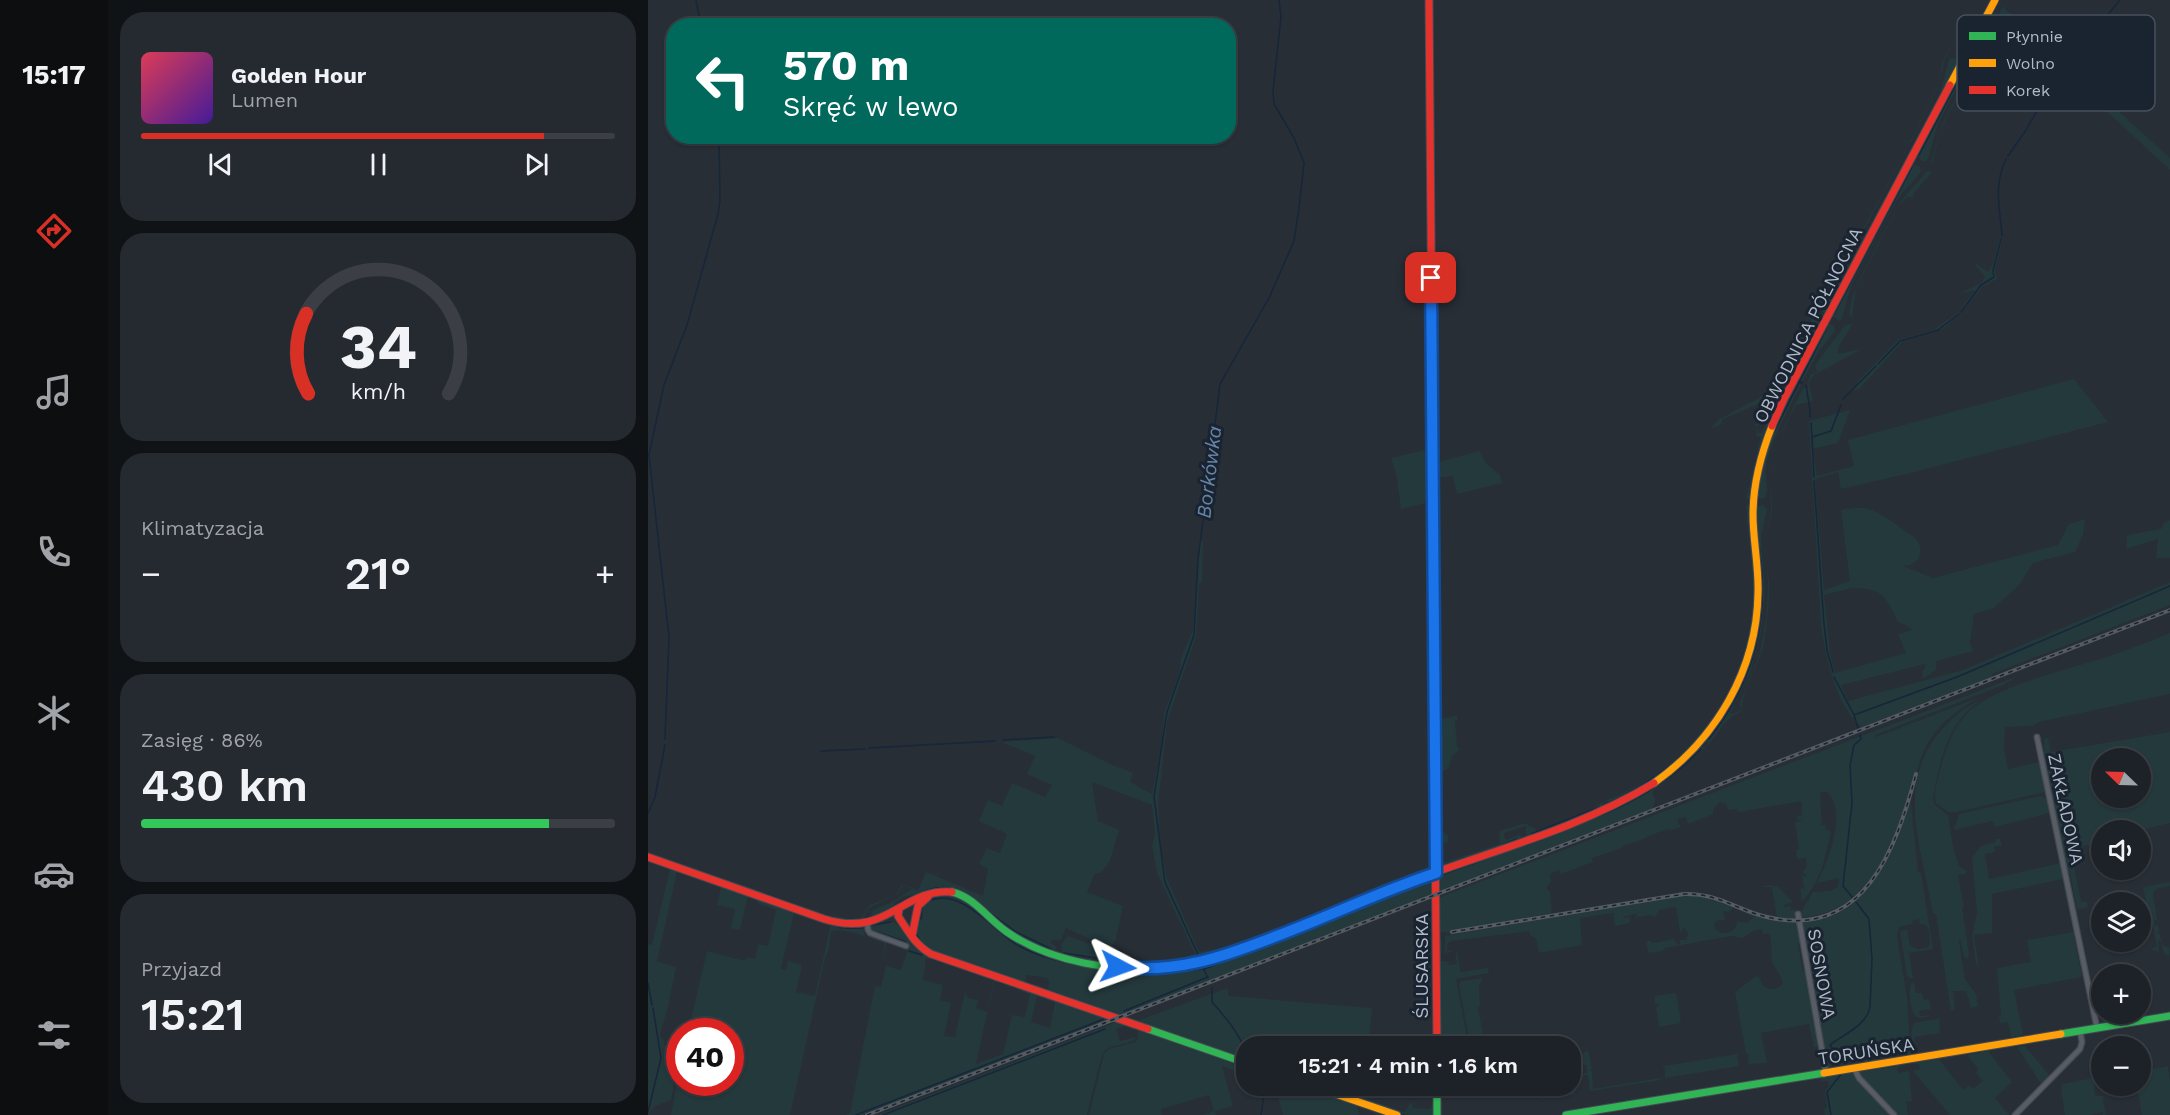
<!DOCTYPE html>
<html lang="pl">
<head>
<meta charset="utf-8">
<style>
	body { margin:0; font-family:"Work Sans",sans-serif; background:#252a30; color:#f1f3f6; height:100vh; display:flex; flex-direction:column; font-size:22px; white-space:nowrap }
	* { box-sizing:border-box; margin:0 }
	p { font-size:20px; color:#a0a4a8 }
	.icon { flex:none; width:33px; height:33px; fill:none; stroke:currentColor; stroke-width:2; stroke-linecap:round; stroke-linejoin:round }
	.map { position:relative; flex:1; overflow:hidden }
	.side { display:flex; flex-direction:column; gap:12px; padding:12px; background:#101316; width:540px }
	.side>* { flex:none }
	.top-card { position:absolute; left:18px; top:18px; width:570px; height:126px; border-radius:24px; box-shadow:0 2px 4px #0004,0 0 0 2px #3b3f45; background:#00695c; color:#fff; overflow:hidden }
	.needle { width:39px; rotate:293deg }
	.fabs { position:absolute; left:1443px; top:748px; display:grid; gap:12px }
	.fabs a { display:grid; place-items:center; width:60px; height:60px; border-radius:50%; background:#1d2228; box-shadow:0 2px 4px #0004,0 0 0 2px #3b3f45; font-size:30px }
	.speed { position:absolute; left:18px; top:1018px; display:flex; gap:12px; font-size:30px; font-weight:700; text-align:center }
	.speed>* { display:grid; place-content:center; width:78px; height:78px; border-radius:50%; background:#1d2228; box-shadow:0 2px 4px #0004,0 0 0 2px #3b3f45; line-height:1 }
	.speed .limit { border:9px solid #d22; background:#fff; color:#111 }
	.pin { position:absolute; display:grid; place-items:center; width:51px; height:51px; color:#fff; margin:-26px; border-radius:12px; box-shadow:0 3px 9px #0006 }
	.me { position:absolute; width:66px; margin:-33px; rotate:94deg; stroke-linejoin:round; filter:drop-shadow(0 0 4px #0008) }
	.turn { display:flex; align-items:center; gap:21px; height:126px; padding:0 18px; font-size:27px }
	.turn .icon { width:78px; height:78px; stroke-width:2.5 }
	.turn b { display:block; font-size:42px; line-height:51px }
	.big { font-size:45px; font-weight:600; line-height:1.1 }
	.side .tile { flex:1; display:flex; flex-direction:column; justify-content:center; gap:9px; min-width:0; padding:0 21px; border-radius:24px; background:#252a30 }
	.side .dial { align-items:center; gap:0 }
	.dial svg { height:156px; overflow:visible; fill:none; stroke:#3b3f45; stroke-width:7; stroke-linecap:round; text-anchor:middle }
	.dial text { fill:#f1f3f6; stroke:none }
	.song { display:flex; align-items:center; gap:18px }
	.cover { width:72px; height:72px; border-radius:9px; background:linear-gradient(135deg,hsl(350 70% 55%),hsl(260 70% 35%)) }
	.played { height:6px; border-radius:3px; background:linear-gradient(90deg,#d93025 85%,#3b3f45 85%) }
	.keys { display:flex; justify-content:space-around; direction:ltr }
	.heat { display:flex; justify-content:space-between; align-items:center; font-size:33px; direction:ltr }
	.charge { height:9px; border-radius:4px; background:linear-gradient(90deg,#34c759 86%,#3b3f45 0) }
	.trip { position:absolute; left:588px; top:1036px; width:345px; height:60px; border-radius:24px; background:#1d2228; box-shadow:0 2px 4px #0004,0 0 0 2px #3b3f45; font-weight:600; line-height:60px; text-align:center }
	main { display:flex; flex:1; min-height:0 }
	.dock { display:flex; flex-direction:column; width:108px; justify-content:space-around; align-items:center; background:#0c0e10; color:#a0a4a8 }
	.dock .icon { width:42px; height:42px }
	.dock .selected { color:#d93025 }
	.dock b { font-size:27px; color:#f1f3f6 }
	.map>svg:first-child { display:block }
	.green { fill:#24393c; fill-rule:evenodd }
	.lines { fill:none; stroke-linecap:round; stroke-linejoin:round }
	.stream { stroke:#16263b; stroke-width:1.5 }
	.street-casing { stroke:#444a53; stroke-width:7 }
	.fast-casing { stroke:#444a53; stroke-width:9 }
	.slow-casing { stroke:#444a53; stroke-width:9 }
	.jam-casing { stroke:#444a53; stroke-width:9 }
	.street { stroke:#585c64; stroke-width:4.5 }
	.fast { stroke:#30b455; stroke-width:7 }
	.slow { stroke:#ff9f0a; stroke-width:7 }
	.jam { stroke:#e5322d; stroke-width:7 }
	.rail-casing { stroke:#565b62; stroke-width:4 }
	.rail { stroke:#1a2431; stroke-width:1.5; stroke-dasharray:4.5; stroke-linecap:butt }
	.route-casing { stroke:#114b97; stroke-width:15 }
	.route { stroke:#1a73e8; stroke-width:10 }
	.labels { text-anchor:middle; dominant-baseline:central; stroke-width:6; stroke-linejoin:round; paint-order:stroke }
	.street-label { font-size:18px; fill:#b0bac8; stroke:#1a2431 }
	.water-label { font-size:20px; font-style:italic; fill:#6785a9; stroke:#1a2431 }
	.key { fill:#1a2431; stroke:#47515e; stroke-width:1.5 }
	.key-label { font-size:16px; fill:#b0bac8 }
</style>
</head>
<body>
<main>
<nav class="dock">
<b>15:17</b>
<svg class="icon selected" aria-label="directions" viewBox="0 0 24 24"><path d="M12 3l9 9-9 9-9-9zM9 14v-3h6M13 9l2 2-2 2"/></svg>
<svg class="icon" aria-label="music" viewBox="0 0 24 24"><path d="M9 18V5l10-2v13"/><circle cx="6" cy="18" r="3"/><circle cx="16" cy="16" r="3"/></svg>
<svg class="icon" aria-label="phone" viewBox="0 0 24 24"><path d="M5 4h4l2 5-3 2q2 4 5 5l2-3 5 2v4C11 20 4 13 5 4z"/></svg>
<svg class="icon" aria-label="climate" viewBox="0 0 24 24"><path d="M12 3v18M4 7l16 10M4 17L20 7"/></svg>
<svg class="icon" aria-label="car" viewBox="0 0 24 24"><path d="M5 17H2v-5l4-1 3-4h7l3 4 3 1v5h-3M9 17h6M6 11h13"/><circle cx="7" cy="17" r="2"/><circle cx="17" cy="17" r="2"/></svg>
<svg class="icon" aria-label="filters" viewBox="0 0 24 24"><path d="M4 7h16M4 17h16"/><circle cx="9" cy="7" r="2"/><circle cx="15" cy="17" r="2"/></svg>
</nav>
<section class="side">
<div class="tile">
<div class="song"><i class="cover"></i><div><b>Golden Hour</b><p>Lumen</p></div></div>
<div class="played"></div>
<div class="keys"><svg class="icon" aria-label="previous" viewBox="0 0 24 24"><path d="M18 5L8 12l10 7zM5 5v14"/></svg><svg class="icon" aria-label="pause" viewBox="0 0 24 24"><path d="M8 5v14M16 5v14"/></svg><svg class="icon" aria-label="next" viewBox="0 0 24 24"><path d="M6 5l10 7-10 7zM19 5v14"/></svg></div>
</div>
<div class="tile dial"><svg viewBox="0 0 100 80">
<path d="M14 69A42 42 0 1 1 86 69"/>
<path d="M14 69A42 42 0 0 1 13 28" stroke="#d93025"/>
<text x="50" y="56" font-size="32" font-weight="700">34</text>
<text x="50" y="72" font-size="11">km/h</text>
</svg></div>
<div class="tile"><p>Klimatyzacja</p>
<div class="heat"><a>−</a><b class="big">21°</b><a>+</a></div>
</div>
<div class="tile"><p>Zasięg · 86%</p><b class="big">430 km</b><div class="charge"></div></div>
<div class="tile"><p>Przyjazd</p><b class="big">15:21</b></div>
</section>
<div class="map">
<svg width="1522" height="1115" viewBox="0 0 1522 1115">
	<rect width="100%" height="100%" fill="#272e36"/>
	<path class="green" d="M 1336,0 L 1322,24 L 1308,39 L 1297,58 L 1290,87 L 1263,141 L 1260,143 L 1256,142 L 1255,143 L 1258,151 L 1196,267 L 1184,285 L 1169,300 L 1155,330 L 1147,334 L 1147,337 L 1152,340 L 1150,349 L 1115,422 L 1108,427 L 1111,433 L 1114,433 L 1128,400 L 1156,346 L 1164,319 L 1167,316 L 1171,317 L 1174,323 L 1145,375 L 1143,374 L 1140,379 L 1143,381 C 1123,417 1107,455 1103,497 L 1099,499 L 1098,504 L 1102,508 C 1102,537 1109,566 1107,595 C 1104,692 1048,762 964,803 L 959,801 L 955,803 L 953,808 L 882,836 L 878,834 L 878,826 L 856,833 L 857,839 L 859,840 L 872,834 L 873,836 L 872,840 L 869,838 L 864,840 L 865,842 C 849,848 807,869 793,864 L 789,854 L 789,829 L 800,835 L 800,842 L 792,844 L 792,859 L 797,862 L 852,844 L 851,831 L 877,823 L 889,830 C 908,823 940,816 954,802 C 1042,769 1103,691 1105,594 C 1106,562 1098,531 1098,499 L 1113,436 L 1108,436 L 1109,433 L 1107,424 L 1114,422 L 1125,398 L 1075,419 L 1072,425 L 1062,429 L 1070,420 L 1131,387 L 1150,347 L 1152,341 L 1147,337 L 1146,334 L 1154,330 L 1168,300 L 1187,280 L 1257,152 L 1257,148 L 1254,144 L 1256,141 L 1260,142 L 1263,139 L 1291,84 L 1293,67 L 1297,56 L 1306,41 L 1322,23 Z
		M 1350,0 L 1354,0 L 1290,124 L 1280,159 L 1277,161 L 1273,161 L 1270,154 Z
		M 1358,0 L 1355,7 L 1417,64 L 1439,35 L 1441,37 L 1421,66 L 1522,158 L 1522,170 L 1415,71 L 1405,85 L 1406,87 L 1400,93 L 1392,109 L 1389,106 L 1412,70 L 1351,15 L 1336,44 L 1333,55 L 1326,64 L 1300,115 L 1293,130 L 1284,164 L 1286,170 L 1265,194 L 1266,197 L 1259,197 L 1252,204 L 1208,288 L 1204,319 L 1201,314 L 1204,297 L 1213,276 L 1253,201 L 1279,171 L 1284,172 L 1286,170 L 1283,163 L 1294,125 L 1326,61 L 1332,55 L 1331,54 Z
		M 1304,58 L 1309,60 L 1310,65 L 1181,310 L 1177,313 L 1173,311 L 1171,305 L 1194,279 L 1292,93 L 1301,60 Z
		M 1268,165 L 1272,167 L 1273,172 L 1248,201 L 1204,284 L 1194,318 L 1191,321 L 1185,316 L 1185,313 L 1264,166 Z
		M 1352,237 L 1354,240 L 1347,270 L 1349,279 L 1335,286 L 1314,312 L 1312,310 L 1327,290 L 1311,294 L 1333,283 L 1337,277 L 1324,261 L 1340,272 L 1345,264 Z
		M 1310,313 L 1312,314 L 1295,329 L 1255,341 L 1211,389 L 1205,391 L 1210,381 L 1250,340 L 1285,330 Z
		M 1205,323 L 1191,346 L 1189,354 L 1214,349 L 1166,375 L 1161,383 L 1165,401 L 1148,405 C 1138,424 1127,443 1123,464 C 1120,479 1125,495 1124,510 C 1124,520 1118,530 1117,541 C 1117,555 1120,569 1121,582 C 1122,602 1119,622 1116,642 C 1112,665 1093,689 1094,711 C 1072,721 1073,733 1057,748 C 1040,763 1023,777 1005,791 L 1005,795 L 1008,799 L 1004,809 L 790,892 L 792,876 L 796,873 L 868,848 L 870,850 L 870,847 L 980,801 L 1052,747 L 1057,747 L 1060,744 L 1059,739 L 1070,725 L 1108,636 L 1108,508 L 1114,504 L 1119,509 L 1113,537 L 1117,592 L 1113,633 L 1102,673 L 1082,713 L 1084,714 L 1093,710 L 1092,702 L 1112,653 L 1119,613 L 1120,581 L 1117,537 L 1123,514 L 1122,464 L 1135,428 L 1152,394 L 1156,388 L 1161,388 L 1159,384 L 1163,374 L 1170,372 L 1167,366 C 1176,351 1187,340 1196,326 Z
		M 1181,324 L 1186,325 L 1187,331 L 1171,351 L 1154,382 L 1151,378 Z
		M 1426,379 L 1460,422 L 1262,473 L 1193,489 L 1190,472 L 1167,479 L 1176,590 L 1202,581 L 1193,511 C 1198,508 1200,509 1206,508 C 1228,505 1248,526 1266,537 C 1273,543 1274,551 1270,560 L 1260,566 L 1253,565 L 1285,578 L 1410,545 L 1421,524 L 1437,519 L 1435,535 L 1427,552 L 1385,563 L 1372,584 L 1346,608 L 1326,614 L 1322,643 L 1325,651 L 1288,661 L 1288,670 L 1275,679 L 1274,671 L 1277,669 L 1277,664 L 1193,685 L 1200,701 L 1315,670 L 1522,582 L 1522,605 L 1344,674 L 1344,677 L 1213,727 C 1188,705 1178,658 1173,626 L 1161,421 L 1202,410 L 1190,443 L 1165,449 L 1169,476 L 1206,466 L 1200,440 ZM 1204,588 C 1210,589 1217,588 1223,590 C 1239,593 1243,610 1250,622 L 1258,625 L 1264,630 L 1250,634 L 1258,653 L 1187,673 L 1182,653 L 1176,595 Z
		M 1148,383 L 1153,384 L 1152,386 C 1141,410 1126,434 1119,460 C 1115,473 1122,487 1117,498 L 1112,499 L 1109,495 C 1112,458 1129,419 1148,383 Z
		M 789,447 L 790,462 L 831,451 L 839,464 L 852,475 L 854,483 L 809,494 L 805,476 L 782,479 L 782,502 L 753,509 L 748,473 L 743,458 Z
		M 1522,520 L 1522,558 L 1508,558 L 1510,539 L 1478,549 L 1479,535 L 1513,529 L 1516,523 Z
		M 551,541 L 555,541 L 554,582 L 551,583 L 548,636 L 519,722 L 510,805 L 513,848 L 519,878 L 551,952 L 586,946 L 711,898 L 746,879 L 751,882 L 781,871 L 784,867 L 785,860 L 784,869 L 782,871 L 751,883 L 745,880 L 741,882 L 740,887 L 694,908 L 687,906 L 683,908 L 681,913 L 630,933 L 625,931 L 621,932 L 619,937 L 587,950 L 553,957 L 550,954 L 549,958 L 530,962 L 529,959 L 525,960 L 522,965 L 490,966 L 488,961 L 483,960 L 479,965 L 414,954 L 413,944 L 420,936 L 494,963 L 520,962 L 547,954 L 509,873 L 504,846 L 507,834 L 504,805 L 444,782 L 450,821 L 471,830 L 462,861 L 453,873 L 447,873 L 439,892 L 475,906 L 467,942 L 461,948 L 418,928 L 413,940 L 403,940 L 403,943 L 409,947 L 407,950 C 380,950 333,908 312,891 L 256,896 L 247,902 L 242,912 L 226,917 L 223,916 L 225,910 L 244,902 L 264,889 L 255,885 L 250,894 L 221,908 L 214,920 L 200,921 L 186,918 L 186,915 L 202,920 L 213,918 L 222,905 L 248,895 L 254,884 L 270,890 L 278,872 L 335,896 L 340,869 L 331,864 L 339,848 L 352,853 L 359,834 L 331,821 L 340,800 L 354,806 L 364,783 L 397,797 L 404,785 L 379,774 L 387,756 L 354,742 L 410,738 L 460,763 L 485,773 L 482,782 L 504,794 L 515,736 L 516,713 L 532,672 L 533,658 L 545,630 Z
		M 1522,633 L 1522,694 L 1391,722 L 1384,726 L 1357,727 L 1356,748 L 1360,769 L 1391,762 L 1397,792 L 1308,812 L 1300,812 L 1288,803 C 1285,793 1290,778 1293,767 C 1297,750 1304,732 1315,718 C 1341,686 1423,669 1462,656 C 1482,649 1502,641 1522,633 Z
		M 1370,676 L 1355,685 L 1227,735 L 1228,737 L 1332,697 C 1313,708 1295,720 1283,738 C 1272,754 1269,772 1263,790 C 1248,834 1231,888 1185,910 C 1176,914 1164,916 1154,918 L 1153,912 L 1165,892 L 1182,891 L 1190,887 L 1191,878 L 1169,883 C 1180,861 1200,812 1179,792 L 1174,792 L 1172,794 L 1174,825 L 1177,825 L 1178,829 L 1183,832 C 1178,855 1172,885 1154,901 L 1152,889 L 1156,888 L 1154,875 L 1158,877 L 1158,875 L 1154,872 L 1159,867 L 1158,858 L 1149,859 L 1148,850 L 1151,849 L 1147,822 L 1155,821 L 1150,820 L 1149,816 L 1154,815 L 1154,801 L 1091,812 L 1088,809 L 1080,810 L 1078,804 L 1072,802 L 1065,809 L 1065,814 L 1040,824 L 1038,817 L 1029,819 L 1033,827 L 1023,830 L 1021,829 C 1005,833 992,842 976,845 L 974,848 L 944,858 L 945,862 L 913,874 L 911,870 L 902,874 L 903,882 L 898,888 L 902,892 L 904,913 L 804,930 L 804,933 L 791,932 L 790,898 Z
		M 1332,701 C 1299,723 1292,761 1285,798 L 1286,804 L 1300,815 L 1305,847 L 1311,866 L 1319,871 L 1317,874 L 1310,875 L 1316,907 L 1314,908 L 1321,954 L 1320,959 L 1316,957 L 1312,938 L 1311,941 L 1317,979 L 1328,994 L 1330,1006 L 1319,1009 L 1323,1007 L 1318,991 L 1305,991 L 1307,1010 L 1303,1011 L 1288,914 L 1285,914 C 1274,848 1244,781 1298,725 C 1308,715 1319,705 1332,701 Z
		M 809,715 L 809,720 L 807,721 L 809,746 L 812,750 L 804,756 L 801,768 L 791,773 L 790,720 Z
		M 1522,732 L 1522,823 L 1489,831 L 1454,831 L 1453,843 L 1435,846 L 1436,854 L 1424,857 L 1433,901 L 1439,902 L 1440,905 L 1438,908 L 1429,909 L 1422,873 L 1418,870 C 1410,828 1396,783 1396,739 L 1400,738 L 1403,752 ZM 1454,759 L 1492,759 L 1492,798 L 1454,798 Z
		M 1393,796 L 1399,799 L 1401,813 L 1347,827 L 1345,821 L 1306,830 L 1311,814 Z
		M 1261,804 L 1263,804 L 1270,872 L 1273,873 L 1285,949 L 1261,953 L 1265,978 L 1262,978 L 1259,976 L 1252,931 L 1259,929 L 1262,945 L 1269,949 L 1278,948 L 1282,945 L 1281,930 L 1278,925 L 1272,924 L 1271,919 L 1264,921 L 1264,924 L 1251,927 L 1249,936 L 1259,997 L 1262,1045 L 1264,1053 L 1259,1054 L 1256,1038 L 1234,1042 L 1234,1045 L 1215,1048 L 1220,1061 L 1181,1066 L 1178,1061 L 1155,922 C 1165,920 1177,919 1187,915 C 1194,912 1200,906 1206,901 C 1236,875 1247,841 1261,804 Z
		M 1347,839 L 1352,839 L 1354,845 L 1346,847 L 1347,852 L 1337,854 L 1341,879 L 1413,863 L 1415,879 L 1344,894 L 1344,933 L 1326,935 L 1331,968 L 1328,963 L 1324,936 L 1329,912 L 1324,857 L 1333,846 L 1348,842 Z
		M 0,858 L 71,884 L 69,886 L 29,872 L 9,961 L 28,967 L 20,1007 L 12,1034 L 12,1037 L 17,1041 L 16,1045 L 31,1049 L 31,1059 L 23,1100 L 7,1106 L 0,1113 L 0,944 L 4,945 L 22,869 L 0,861 Z
		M 777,879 L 781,879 L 786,883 L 786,894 L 469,1017 L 407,995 L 400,990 L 401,980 L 399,978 L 379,975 L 377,982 L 372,983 L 317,962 C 300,960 273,952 266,932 L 275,917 L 275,903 L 277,904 C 281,894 299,896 310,899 C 330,907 344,926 362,937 C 404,965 461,972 510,971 L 513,975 L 518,975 L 520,971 L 551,967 L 552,970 L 559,968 L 558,965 L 683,918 Z
		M 1522,882 L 1522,886 L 1508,889 L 1505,894 L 1509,920 L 1506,921 L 1507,926 L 1510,925 L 1511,931 L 1508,933 L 1511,933 L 1515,945 L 1522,948 L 1521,956 L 1516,953 L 1513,942 L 1510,940 L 1511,952 L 1501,949 L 1509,947 L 1504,920 L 1495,921 L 1495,919 L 1501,917 L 1495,887 Z
		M 76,885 L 100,895 L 92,930 L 83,928 L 87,909 L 69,905 L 73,887 Z
		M 1123,885 L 1130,887 L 1145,902 L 1136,905 L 1137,907 L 1143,906 L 1143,910 L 1147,909 L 1149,919 L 1129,918 L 1124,887 L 1112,887 Z
		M 1038,894 C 1079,895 1108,922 1149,921 L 1153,942 L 1150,945 L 1155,971 L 1158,972 L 1170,1044 L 1169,1047 L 1166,1047 L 1161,1024 L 1113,1033 L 1119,1063 L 1100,1064 L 1101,1054 L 1098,1054 L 1087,992 L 1108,976 L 1111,977 L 1115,986 L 1121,989 C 1148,988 1125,969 1124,961 C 1122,952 1125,942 1121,933 L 1115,934 L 1113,929 L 1105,931 L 1095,938 L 1083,936 L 1017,948 L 1014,951 L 1001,953 L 998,944 L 999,941 L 1003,941 L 1004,943 L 1026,939 L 1029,944 L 1032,944 L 1032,940 L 1038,940 L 1040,933 L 1036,927 L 1032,933 L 1028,907 L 1011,910 L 1007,917 L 1002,915 L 985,918 L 989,916 L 988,914 L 975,917 L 975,918 L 982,917 L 982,923 L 967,926 L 965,913 L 932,918 L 934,945 L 891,953 L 888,938 L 882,935 L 881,931 L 803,941 L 799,944 L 799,951 L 803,950 L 803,952 L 797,953 L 796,957 L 797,936 ZM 1086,907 L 1106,917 L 1099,923 L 1089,921 L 1088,927 L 1083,932 L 1073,933 L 1068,930 L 1066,925 L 1068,921 L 1077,920 L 1075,911 L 1081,912 Z
		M 106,895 L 147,909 L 133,968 L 138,970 L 140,961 L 154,965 L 148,992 L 167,996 L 183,923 L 194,930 L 197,927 L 215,927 L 217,937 L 224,936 L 239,942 L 233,963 L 237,943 C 224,939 193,926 183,932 L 181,948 L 177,958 L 142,1115 L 23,1115 L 31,1072 L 32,1083 L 82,1083 L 82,1032 L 40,1032 L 59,951 L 97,961 L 98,957 L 107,959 L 110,944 L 120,946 L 128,910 L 109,903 L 110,900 L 103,897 Z
		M 242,921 C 252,921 261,943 269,950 C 274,955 280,957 287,959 L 278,958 L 275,980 L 295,985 L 292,1000 L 303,1003 L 296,1036 L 307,1037 L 317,992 L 320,998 L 330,1000 L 328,1008 L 339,1012 L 346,978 L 349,980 L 349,982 L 346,982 L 328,1064 L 355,1054 L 364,1015 L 377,1017 L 382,994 L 375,992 L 372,996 L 375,989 L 395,996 L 394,1000 L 394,998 L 389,996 L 383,1022 L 402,1028 L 407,1002 L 397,999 L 398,997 L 464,1019 L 215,1115 L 197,1115 L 202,1113 L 227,986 L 233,987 L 238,966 L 253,970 L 261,946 L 223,931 L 222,928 L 224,925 L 225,926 L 226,924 Z
		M 1425,932 L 1434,977 L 1366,990 L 1375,1035 L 1363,1037 L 1360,1022 L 1352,1023 L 1351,1016 L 1353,1015 L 1349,968 L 1383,962 L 1379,940 Z
		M 791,939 L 794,940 L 793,961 L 803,962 L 799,965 L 809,964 L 807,953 L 809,953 L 813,972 L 840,968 L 841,973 L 808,979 L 819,1038 L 817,1039 L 818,1047 L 790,1047 Z
		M 835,978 L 831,986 L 832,1006 L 830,1007 L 835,1035 L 821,1038 L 811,985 L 813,981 Z
		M 1266,982 L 1268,993 L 1274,993 L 1276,1000 L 1281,999 L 1283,1009 L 1271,1011 L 1272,1016 L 1281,1015 L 1281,1017 L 1269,1018 C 1262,1011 1260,993 1263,983 Z
		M 579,988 L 581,996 L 724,1008 L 721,1038 L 784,1044 L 785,1018 L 787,1019 L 787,1047 L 598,1047 L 598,1060 L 486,1022 Z
		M 1028,993 L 1033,1023 L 1011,1027 L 1008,1007 L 1012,1004 L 1007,1004 L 1007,996 Z
		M 1294,1018 L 1291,1020 L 1292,1033 L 1266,1037 L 1269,1052 L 1267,1053 C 1264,1043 1261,1033 1266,1023 Z
		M 471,1021 L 487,1029 L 485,1030 L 478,1026 L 468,1029 L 472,1041 L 487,1037 L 486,1032 L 488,1039 C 479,1046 465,1043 457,1051 C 452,1055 442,1104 439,1115 L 230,1115 Z
		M 490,1028 L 598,1065 L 598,1079 L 595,1074 L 574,1066 L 585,1106 L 567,1111 L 568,1115 L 555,1115 L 566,1111 L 561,1095 L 513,1109 L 514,1115 L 441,1115 L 456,1054 L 461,1049 L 488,1042 L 490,1038 Z
		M 1377,1046 L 1402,1076 L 1394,1085 L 1369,1047 Z
		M 940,1050 L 944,1069 L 941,1070 L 944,1072 L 945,1089 L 1012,1078 L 1013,1080 L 942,1091 L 940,1075 L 928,1076 L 927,1075 L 939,1073 L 938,1065 L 926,1067 L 925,1060 Z
		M 1340,1051 L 1364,1082 L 1347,1098 L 1361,1115 L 1302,1115 L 1265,1071 L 1272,1069 L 1271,1064 L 1265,1063 L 1291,1059 L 1315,1090 L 1322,1085 L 1325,1089 L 1335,1081 L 1328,1073 L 1330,1069 L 1319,1055 Z
		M 1089,1054 L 1091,1066 L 1018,1078 L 1017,1080 L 1017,1068 L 1014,1065 L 1015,1064 L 1016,1066 Z
		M 1259,1065 L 1249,1068 L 1250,1073 L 1261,1071 L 1264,1101 L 1258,1102 L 1260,1115 L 1248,1115 L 1213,1078 L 1211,1072 Z
		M 1520,1066 L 1522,1081 L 1522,1115 L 1494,1115 L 1489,1086 L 1492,1086 L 1493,1071 Z
		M 1200,1072 L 1203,1072 L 1243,1115 L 1177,1115 L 1176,1109 L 1179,1108 L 1177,1091 L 1181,1085 L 1180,1081 L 1174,1081 L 1172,1078 Z
		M 923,1078 L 927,1094 L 893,1099 L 891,1086 L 922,1086 Z
		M 1445,1078 L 1453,1083 L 1446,1084 L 1447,1096 L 1455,1096 L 1456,1101 L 1454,1103 L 1456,1103 L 1458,1115 L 1455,1115 L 1455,1112 L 1443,1115 L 1417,1115 L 1413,1088 L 1415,1084 Z
		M 627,1086 L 658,1086 L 743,1115 L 733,1115 L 709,1107 L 711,1115 L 635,1115 Z
		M 675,1086 L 680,1086 L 757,1112 L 762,1103 L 764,1103 L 765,1108 L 781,1109 L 786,1105 L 784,1095 L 768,1093 L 772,1088 L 785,1088 L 787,1086 L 787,1115 L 758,1115 Z"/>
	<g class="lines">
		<path class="stream" d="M 48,0 L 53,26
			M 1461,13 L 1472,0
			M 1446,28 L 1459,15
			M 1442,33 L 1445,29
			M 1318,47 L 1343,0
			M 1415,70 L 1440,36
			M 1400,91 L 1413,71
			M 1390,107 L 1398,93
			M 1271,155 L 1352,0
			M 1360,156 L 1378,130 L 1390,109
			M 1354,236 C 1352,207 1345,187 1358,159
			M 1179,309 L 1199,272
			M 1313,312 L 1333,285 L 1346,277 L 1345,271 L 1353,239
			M 1186,314 L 1264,167
			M 1230,364 L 1252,341 L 1290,330 L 1311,314
			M 1150,381 L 1154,383
			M 1158,385 L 1162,410
			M 1195,399 L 1228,366
			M 1162,412 L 1162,417
			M 1163,423 L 1164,437
			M 1123,438 L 1179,327
			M 1166,477 L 1164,437 L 1183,431 L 1193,405
			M 1166,481 L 1176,624 L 1179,650 L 1185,672
			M 1102,495 C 1109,431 1142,378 1172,322
			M 1109,495 L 1110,489
			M 1109,509 L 1109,529
			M 1186,677 L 1206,715 L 1210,728
			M 1206,715 L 1309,677 L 1522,586
			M 17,739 L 21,637 L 1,455 L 16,385 L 39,325 L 70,214 L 72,200 L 71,136
			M 1061,739 C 1107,680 1122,619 1111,546
			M 355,740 L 406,737
			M 221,748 L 347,741
			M 173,751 L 217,749
			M 963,802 C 1049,760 1103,693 1107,595 C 1108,566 1100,537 1101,508
			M 0,813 L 7,797 L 17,745
			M 946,818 C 987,802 1023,781 1053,749
			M 883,834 L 952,807
			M 834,853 L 869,839
			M 799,864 L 818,858
			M 796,874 L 894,839
			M 271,894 C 295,881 316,889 334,906
			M 1205,898 L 1195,886 L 1204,803 L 1202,765 L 1206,745 L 1213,739 L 1212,735
			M 280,901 C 315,887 343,930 371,946 C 394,958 417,963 442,967
			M 248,907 L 254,901 L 262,900
			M 692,908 L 739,887
			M 340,911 L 368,932 L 403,949
			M 226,917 L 232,915
			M 187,918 L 200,921 L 213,920
			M 269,923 L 273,917 L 273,908
			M 225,925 L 243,922
			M 197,928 L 214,928
			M 267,931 L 273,943
			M 630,931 L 681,912
			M 229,932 L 258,942
			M 261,951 L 274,955
			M 416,953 L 479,963
			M 551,957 L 517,882 L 506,797 L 519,712 L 546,635 L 550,560 L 572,384 L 621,298 L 646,241 L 651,208 L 656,163 L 646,138 L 626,104 L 625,91 L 633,17 L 631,0
			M 535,959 L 586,948 L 617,936
			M 310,960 L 374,982
			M 492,964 L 521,964
			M 554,966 L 560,978
			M 456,969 L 485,973 L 508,974
			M 556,969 L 696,915 L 767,884
			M 522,973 L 554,969
			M 0,983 L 4,1005
			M 381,984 L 394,989
			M 564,988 L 564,1002 C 578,1018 591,1033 598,1052
			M 402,991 L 452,1009
			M 476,1011 L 560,977
			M 492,1030 L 598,1067
			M 1191,1058 L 1182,1045 C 1195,1035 1219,1025 1222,1007 L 1224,959 L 1221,919 L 1208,902
			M 612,1086 L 616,1094 L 613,1115
			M 653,1086 L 664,1090
			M 674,1093 L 735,1114
			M 0,1112 L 13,1058 L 5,1008
			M 208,1115 L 456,1019
			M 235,1115 L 457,1029
			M 1183,1115 L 1179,1092 L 1194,1073"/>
		<defs>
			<path id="street" d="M 1389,737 L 1449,1028
				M 1150,914 L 1178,1073
				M 219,922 L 220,930 L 222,933 L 258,946
				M 1206,1068 L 1211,1078 L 1246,1115
				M 1367,1115 L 1432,1049 L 1434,1042 L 1432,1031"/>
			<path id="fast" d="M 304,892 C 326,897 340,919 359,932 C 404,963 467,972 522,968
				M 500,1029 L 598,1063
				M 1413,1034 L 1522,1016
				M 789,1086 L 789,1115
				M 918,1115 L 1176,1073"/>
			<path id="slow" d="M 1302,85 L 1347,0
				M 785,468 L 787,827
				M 1006,783 C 1068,739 1109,670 1110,593 C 1111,567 1105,541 1105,515 C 1105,484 1113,454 1124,426
				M 1176,1073 L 1413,1034
				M 664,1086 L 749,1115"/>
			<path id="jam" d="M 781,0 L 785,468
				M 1124,426 L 1136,399 L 1302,85
				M 787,827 L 789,1047
				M 0,857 L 176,919 C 240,939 253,888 304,892
				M 251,909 L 250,916 C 260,931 267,945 283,954 L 500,1029
				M 264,936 L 270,906 L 280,897
				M 522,968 C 600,957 680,914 753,885 C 838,852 927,831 1006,783"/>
		</defs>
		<use href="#street" class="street-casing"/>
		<use href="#fast" class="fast-casing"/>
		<use href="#slow" class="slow-casing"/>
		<use href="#jam" class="jam-casing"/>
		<use href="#street" class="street"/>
		<use href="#fast" class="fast"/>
		<use href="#slow" class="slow"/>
		<use href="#jam" class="jam"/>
		<defs>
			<path id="rail" d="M 804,932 L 1036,894 C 1071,893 1088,910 1119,917 C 1216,940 1248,849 1268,774
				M 219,1115 L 1522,610"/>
		</defs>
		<use href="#rail" class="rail-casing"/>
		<use href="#rail" class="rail"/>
	</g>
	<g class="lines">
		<defs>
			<path id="route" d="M 470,967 C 529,973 572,958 626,937 C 680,917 733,891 788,873 L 783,278"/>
		</defs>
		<use href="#route" class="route-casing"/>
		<use href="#route" class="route"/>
	</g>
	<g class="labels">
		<g class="street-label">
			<text transform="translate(1160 325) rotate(-63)">OBWODNICA PÓŁNOCNA</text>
			<text transform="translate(1418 809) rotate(78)">ZAKŁADOWA</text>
			<text transform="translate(773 966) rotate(-90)">ŚLUSARSKA</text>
			<text transform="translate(1174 974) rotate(80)">SOSNOWA</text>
			<text transform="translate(1218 1051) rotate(-9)">TORUŃSKA</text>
		</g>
		<g class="water-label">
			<text transform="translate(561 472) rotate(-83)">Borkówka</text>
		</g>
	</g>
	<rect x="1309" y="15" width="198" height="96" rx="9" class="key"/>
	<rect x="1321" y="32" width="27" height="8" fill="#30b455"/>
	<rect x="1321" y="59" width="27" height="8" fill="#ff9f0a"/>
	<rect x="1321" y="86" width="27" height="8" fill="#e5322d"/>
	<g class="key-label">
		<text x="1358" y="42">Płynnie</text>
		<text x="1358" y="69">Wolno</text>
		<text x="1358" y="96">Korek</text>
	</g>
</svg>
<div class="fabs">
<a><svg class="needle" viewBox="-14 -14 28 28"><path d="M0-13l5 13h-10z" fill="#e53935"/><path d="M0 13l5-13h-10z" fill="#a0a4a8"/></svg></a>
<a><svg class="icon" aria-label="sound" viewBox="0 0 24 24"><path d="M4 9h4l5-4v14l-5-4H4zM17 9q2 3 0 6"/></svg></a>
<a><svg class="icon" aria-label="layers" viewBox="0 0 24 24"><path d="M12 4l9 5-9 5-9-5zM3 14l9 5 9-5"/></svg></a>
<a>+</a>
<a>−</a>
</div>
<div class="speed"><div class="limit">40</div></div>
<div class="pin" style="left:783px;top:278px;background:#d93025"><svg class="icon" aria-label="arrive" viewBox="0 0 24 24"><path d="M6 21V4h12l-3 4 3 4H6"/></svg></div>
<svg class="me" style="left:470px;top:967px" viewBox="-20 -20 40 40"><path d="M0-17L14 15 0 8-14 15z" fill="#1a73e8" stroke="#fff" stroke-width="4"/></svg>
<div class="trip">15:21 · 4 min · 1.6 km</div>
<div class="top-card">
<div class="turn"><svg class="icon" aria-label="left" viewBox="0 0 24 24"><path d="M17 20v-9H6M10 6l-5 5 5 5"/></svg><div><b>570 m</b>Skręć w lewo</div></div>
</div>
</div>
</main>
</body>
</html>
